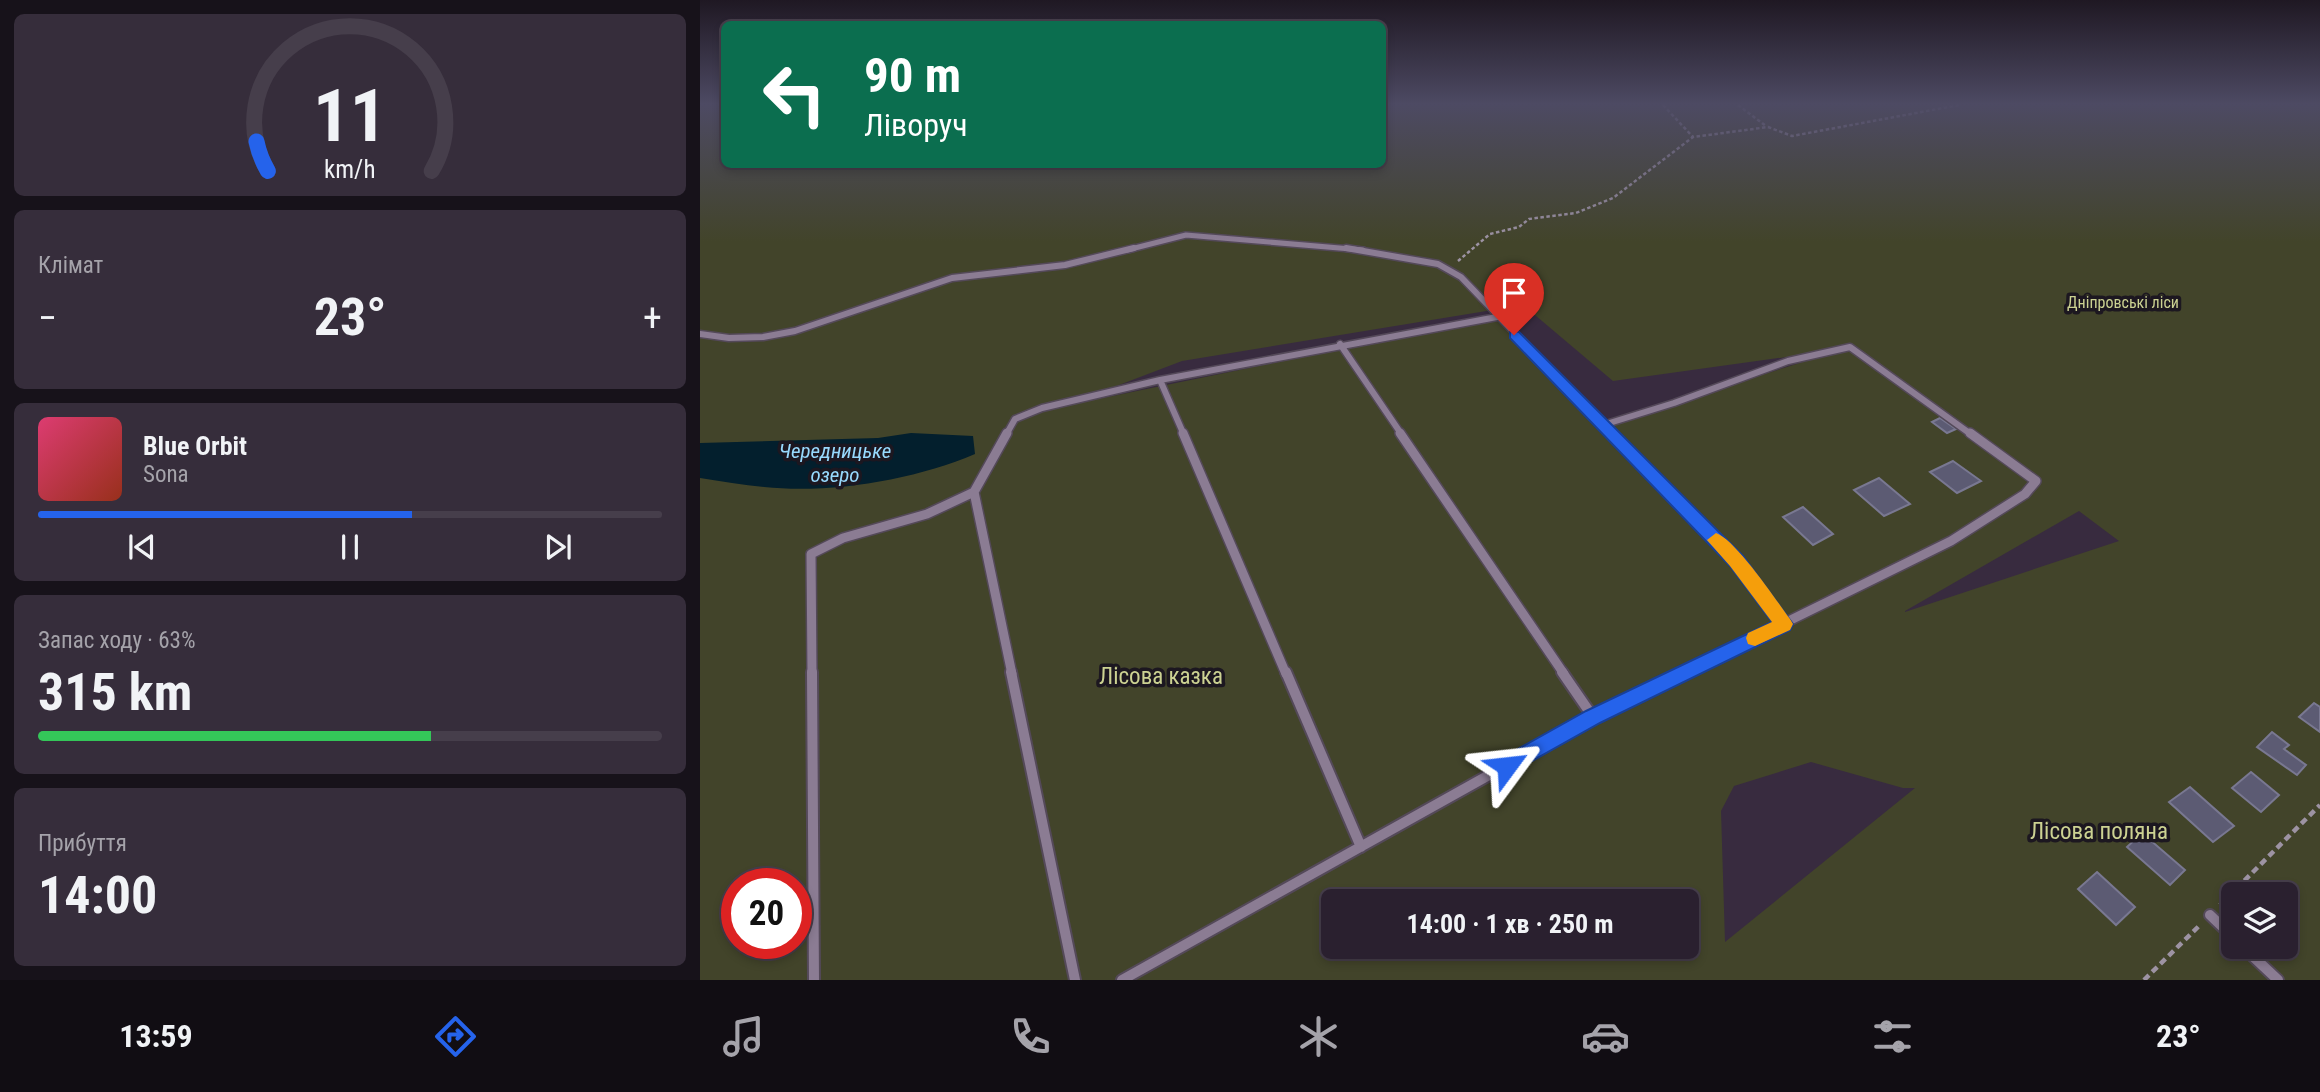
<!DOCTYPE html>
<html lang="uk">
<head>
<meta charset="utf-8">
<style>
	body { margin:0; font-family:"Roboto Condensed",sans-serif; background:#362d3b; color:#f1f3f6; height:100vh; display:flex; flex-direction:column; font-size:26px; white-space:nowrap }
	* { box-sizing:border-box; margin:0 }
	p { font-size:23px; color:#a5a3aa }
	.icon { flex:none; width:38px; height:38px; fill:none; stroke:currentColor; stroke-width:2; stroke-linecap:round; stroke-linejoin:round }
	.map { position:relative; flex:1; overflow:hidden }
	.drawer { display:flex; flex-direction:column; gap:14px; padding:14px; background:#17121a; width:700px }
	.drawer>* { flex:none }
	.top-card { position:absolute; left:21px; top:21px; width:665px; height:147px; border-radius:10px; box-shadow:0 4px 10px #0003,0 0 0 2px #463e4b; background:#0b6e4f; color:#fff; overflow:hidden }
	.buttons { position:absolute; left:1521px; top:882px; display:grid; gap:14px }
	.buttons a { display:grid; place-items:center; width:77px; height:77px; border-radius:10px; background:#2a202f; box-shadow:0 4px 10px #0003,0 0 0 2px #463e4b; font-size:35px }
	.speed { position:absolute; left:21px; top:868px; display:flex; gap:14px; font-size:35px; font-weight:700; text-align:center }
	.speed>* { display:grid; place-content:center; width:91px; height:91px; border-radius:50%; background:#2a202f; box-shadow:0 4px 10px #0003,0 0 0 2px #463e4b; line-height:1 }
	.speed .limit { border:10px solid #d22; background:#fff; color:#111 }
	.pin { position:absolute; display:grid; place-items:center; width:60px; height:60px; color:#fff; margin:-72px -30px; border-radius:50% 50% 50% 0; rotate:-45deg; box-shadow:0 0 7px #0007 }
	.pin .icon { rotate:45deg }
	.me { position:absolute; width:77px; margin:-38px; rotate:60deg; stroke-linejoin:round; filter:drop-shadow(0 0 5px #0008) }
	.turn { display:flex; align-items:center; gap:24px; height:147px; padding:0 28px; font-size:32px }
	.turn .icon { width:91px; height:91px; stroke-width:2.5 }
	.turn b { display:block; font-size:49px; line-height:60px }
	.big { font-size:52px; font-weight:700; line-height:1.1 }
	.drawer .widget { flex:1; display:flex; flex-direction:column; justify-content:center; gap:10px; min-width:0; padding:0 24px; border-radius:10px; background:#362d3b }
	.drawer .dial { align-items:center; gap:0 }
	.dial svg { height:182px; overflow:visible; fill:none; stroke:#463e4b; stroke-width:7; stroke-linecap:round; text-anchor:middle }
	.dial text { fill:#f1f3f6; stroke:none }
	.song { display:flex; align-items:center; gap:21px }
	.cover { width:84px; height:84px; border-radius:10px; background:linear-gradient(135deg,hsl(340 70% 55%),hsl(10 70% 35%)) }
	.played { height:7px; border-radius:4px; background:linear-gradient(90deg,#2563eb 60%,#463e4b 60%) }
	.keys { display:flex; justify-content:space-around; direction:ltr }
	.heat { display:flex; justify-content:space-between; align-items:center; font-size:38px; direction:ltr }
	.charge { height:10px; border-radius:5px; background:linear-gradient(90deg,#34c759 63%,#463e4b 0) }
	.trip { position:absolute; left:621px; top:889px; width:378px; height:70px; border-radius:10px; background:#2a202f; box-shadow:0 4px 10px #0003,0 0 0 2px #463e4b; font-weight:700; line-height:70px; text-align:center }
	.dock { display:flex; height:112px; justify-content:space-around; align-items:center; background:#110d13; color:#a5a3aa }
	.dock .icon { width:49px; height:49px }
	.dock .selected { color:#2563eb }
	.dock b { font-size:32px; color:#f1f3f6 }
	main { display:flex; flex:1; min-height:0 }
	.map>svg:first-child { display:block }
	.green { fill:#42442a; fill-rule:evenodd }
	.water { fill:#031f2d }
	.building { fill:#5c5b73; stroke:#797891; stroke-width:2 }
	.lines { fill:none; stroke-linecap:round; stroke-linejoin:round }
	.service-far3-casing { stroke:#544959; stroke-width:8 }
	.service-far2-casing { stroke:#544959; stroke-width:9 }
	.service-far1-casing { stroke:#544959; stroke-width:12 }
	.service-casing { stroke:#544959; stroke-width:14 }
	.path-far1 { stroke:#9d93a3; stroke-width:2.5; stroke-dasharray:3.5 2.5; stroke-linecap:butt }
	.path { stroke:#9d93a3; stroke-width:4.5; stroke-dasharray:7 4.5; stroke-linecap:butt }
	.service-far3 { stroke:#8b7c93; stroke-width:5 }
	.service-far2 { stroke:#8b7c93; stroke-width:6 }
	.service-far1 { stroke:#8b7c93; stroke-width:9 }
	.service { stroke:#8b7c93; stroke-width:10 }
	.route { fill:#2563eb; stroke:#184099; stroke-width:2 }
	.slow { fill:#f59e0b }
	.labels { text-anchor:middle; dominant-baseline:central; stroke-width:7; stroke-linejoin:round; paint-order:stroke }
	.far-park-label { font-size:16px; fill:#ccd292; stroke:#1c1720 }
	.water-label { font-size:21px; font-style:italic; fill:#97d9fd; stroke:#1c1720 }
	.near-park-label { font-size:23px; fill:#ccd292; stroke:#1c1720 }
</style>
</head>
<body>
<main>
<section class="drawer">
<div class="widget dial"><svg viewBox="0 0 100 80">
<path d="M14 69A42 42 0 1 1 86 69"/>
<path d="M14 69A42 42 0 0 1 9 56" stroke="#2563eb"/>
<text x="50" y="56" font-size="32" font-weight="700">11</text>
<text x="50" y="72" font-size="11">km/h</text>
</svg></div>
<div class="widget"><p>Клімат</p>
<div class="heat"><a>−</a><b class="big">23°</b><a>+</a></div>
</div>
<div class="widget">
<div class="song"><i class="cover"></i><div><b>Blue Orbit</b><p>Sona</p></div></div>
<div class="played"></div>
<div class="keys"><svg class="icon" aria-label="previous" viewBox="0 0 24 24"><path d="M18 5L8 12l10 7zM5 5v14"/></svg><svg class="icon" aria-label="pause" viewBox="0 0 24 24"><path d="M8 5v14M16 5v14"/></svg><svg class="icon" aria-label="next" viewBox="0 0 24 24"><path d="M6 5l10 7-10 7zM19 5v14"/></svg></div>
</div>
<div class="widget"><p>Запас ходу · 63%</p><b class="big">315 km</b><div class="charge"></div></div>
<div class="widget"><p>Прибуття</p><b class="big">14:00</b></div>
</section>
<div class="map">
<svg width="1620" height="980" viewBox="0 0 1620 980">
	<rect width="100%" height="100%" fill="#382b3f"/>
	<path class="green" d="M 0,105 L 24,105 L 24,164 L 682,164 L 683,105 L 1620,105 L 1620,980 L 0,980 ZM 823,305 L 913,381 L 1144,349 L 903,425 L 797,317 L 364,406 L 482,361 ZM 1379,511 L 1419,541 L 1205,612 L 1205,611 ZM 1111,762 L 1203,788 L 1215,788 L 1025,942 L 1021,811 L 1034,786 ZM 37,884 L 96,884 L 96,943 L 37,943 ZM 1533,894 L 1586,894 L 1586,947 L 1533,947 ZM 634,901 L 987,901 L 987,947 L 634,947 Z"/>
	<path class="water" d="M 211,433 L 273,436 L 275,454 C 214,480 131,494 64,487 C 43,485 21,481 0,478 L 0,443 L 178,438 Z"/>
	<path class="building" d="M 1240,418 L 1256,429 L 1247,433 L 1232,422 Z
		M 1253,461 L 1281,481 L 1257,493 L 1230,472 Z
		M 1179,478 L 1210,504 L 1184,516 L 1154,490 Z
		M 1103,507 L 1133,534 L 1113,545 L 1083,517 Z
		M 1614,703 L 1620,707 L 1620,732 L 1599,717 Z
		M 1572,732 L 1589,745 L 1584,749 L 1606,765 L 1597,775 L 1557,747 Z
		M 1551,772 L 1579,795 L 1561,812 L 1532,788 Z
		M 1490,787 L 1534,826 L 1513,842 L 1469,802 Z
		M 1442,833 L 1485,870 L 1470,885 L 1427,847 Z
		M 1397,872 L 1435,907 L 1416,925 L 1378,889 Z"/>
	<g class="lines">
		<defs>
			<path id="service-far3" d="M 427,250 L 486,235 L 663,250"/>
			<path id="service-far2" d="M 646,248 L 738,264 L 761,277 L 913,435
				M 0,334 L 29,338 L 63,337 L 95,331 L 252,278 L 365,265 L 434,248
				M 640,344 L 702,435
				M 460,380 L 484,435
				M 903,425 L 974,403 L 1088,361 L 1150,347 L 1272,435
				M 306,435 L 315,419 L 342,408 L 460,380 L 797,317"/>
			<path id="service-far1" d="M 483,433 L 586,674
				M 700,433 L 864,674
				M 911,433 L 1037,561 L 1084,624
				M 274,492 L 312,674
				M 112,674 L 111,554 L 143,538 L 227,514 L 274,492 L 307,433
				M 981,674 L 1251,541 L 1325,494 L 1336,481 L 1270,433"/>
			<path id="service" d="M 112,672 L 114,980
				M 311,672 L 375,980
				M 586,672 L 661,847
				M 862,672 L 893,717
				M 1510,915 L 1533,937
				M 1543,947 L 1578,980
				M 422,980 L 893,717 L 985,672"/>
		</defs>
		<use href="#service-far3" class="service-far3-casing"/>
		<use href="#service-far2" class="service-far2-casing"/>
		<use href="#service-far1" class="service-far1-casing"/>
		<use href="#service" class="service-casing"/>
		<path class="path-far1" d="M 963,105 L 993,137
			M 1038,105 L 1066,126
			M 758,261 L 790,234 L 819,227 L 829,219 L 876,213 L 913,198 L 993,137 L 1068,127 L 1092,136 L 1259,105"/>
		<path class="path" d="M 1520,905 L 1620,805
			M 1444,980 L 1500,925"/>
		<use href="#service-far3" class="service-far3"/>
		<use href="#service-far2" class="service-far2"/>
		<use href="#service-far1" class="service-far1"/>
		<use href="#service" class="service"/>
	</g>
	<linearGradient id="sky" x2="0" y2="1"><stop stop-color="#1f1823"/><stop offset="0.43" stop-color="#4d4a63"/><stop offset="1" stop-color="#4d4a63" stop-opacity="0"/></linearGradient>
	<rect width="1620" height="242" fill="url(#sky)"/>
	<path class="route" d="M 814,331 L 819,332 L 1043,556 L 1093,624 L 1090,630 L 900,723 L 807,775 L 800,772 L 797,766 L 800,759 L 886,711 L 1072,622 L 1030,566 L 810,338 L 810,332 Z"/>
	<path class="slow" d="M 1016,533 C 1036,540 1076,600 1090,619 L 1093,624 L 1090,630 L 1055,646 L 1048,644 L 1046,638 L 1048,633 L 1072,622 L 1030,566 L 1007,540 Z"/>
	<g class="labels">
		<g class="far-park-label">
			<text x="1423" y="302">Дніпровські ліси</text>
		</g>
		<g class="water-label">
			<text x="135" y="451">Чередницьке<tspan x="135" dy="24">озеро</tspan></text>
		</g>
		<g class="near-park-label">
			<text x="461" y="676">Лісова казка</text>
			<text x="1399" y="831">Лісова поляна</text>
		</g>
	</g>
</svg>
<div class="buttons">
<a><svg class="icon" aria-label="layers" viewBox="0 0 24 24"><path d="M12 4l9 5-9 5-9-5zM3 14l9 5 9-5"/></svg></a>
</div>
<div class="speed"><div class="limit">20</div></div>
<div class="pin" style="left:814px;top:335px;background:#d93025"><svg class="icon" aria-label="arrive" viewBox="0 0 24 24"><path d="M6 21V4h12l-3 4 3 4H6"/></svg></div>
<svg class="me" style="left:807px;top:766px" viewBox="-20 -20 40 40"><path d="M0-17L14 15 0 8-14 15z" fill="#2563eb" stroke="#fff" stroke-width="4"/></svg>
<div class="trip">14:00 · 1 хв · 250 m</div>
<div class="top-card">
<div class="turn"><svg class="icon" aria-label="left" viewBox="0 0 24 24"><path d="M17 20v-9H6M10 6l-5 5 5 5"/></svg><div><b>90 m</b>Ліворуч</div></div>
</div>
</div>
</main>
<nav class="dock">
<b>13:59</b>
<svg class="icon selected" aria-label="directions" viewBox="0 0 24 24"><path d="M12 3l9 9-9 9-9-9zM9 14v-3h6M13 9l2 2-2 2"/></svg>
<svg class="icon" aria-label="music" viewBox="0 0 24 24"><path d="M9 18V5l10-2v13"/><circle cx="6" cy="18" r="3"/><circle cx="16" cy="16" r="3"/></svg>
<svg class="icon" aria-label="phone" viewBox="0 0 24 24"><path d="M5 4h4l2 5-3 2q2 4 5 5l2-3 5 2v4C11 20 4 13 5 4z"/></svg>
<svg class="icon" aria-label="climate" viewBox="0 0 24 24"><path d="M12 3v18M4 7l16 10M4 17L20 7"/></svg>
<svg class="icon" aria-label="car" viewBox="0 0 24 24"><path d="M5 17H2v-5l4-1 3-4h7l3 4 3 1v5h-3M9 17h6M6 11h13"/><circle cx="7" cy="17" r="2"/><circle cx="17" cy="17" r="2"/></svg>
<svg class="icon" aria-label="filters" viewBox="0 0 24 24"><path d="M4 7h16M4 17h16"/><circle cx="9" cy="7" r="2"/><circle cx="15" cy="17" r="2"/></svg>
<b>23°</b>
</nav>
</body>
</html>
